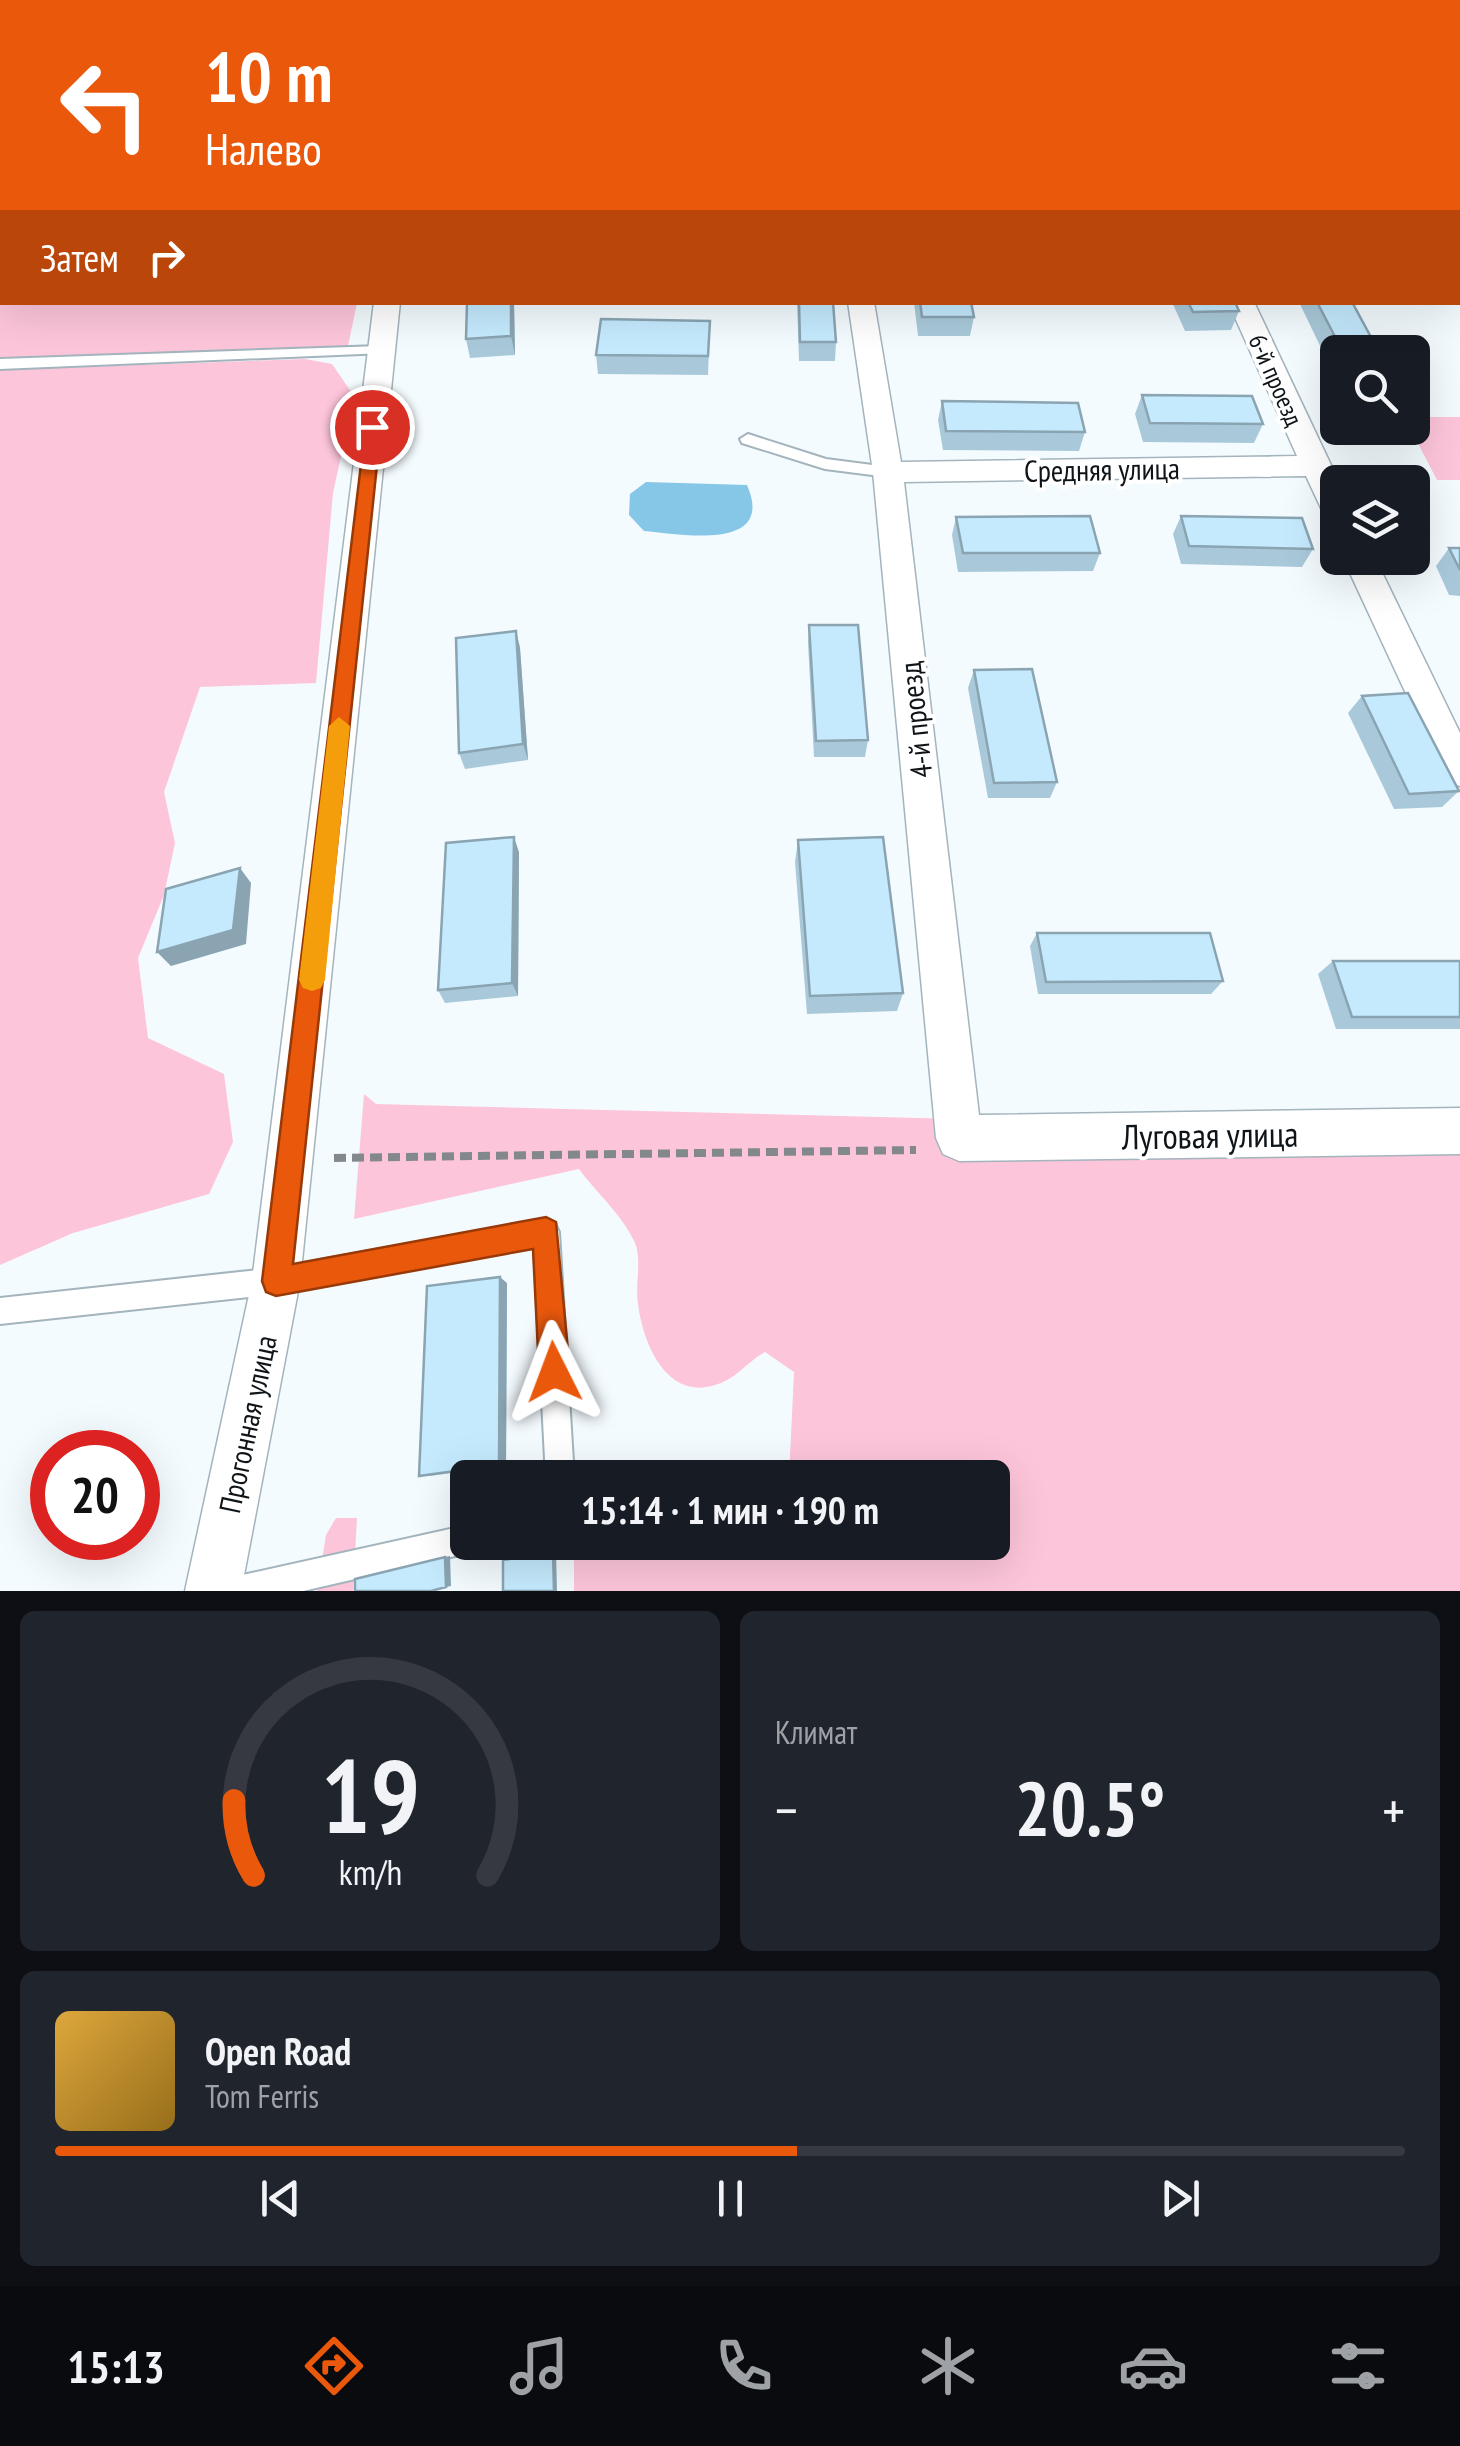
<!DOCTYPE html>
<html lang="ru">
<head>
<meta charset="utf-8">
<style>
	body { margin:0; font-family:"PT Sans Narrow",sans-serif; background:#20242c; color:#f1f3f6; height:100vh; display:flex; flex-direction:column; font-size:38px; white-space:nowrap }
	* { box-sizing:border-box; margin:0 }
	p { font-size:32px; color:#9ea1a6 }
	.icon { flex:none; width:55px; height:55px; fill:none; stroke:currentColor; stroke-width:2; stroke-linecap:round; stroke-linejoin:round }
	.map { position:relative; height:1591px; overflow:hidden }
	.details { display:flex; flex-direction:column; gap:20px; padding:20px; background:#0d0f14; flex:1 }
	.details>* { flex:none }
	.guide { position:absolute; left:0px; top:0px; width:1460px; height:305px; box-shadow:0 10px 40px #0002; background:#ea580c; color:#fff; overflow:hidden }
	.fabs { position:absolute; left:1320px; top:335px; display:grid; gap:20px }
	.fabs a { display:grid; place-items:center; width:110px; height:110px; border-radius:15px; background:#171b24; box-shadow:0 10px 40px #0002; font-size:50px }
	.speed { position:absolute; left:30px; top:1430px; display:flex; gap:20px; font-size:50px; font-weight:700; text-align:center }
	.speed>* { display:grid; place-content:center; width:130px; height:130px; border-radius:50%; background:#171b24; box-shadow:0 10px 40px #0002; line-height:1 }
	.speed .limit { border:15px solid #d22; background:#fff; color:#111 }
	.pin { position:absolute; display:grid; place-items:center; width:85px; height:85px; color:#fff; margin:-42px; border:5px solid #fff; border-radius:50%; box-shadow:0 2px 10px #0007 }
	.me { position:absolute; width:110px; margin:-55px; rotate:357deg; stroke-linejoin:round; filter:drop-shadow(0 0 8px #0008) }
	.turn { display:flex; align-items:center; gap:35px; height:210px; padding:0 40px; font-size:45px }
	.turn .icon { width:130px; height:130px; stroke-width:2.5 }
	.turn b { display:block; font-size:70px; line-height:85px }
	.then { display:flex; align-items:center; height:95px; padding:0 40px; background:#0003; gap:20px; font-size:38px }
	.big { font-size:75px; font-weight:700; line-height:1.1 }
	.details .widget { flex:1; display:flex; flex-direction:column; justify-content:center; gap:15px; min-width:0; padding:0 35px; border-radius:15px; background:#20242c }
	.details .dial { align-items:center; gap:0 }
	.dial svg { height:260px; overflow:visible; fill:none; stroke:#363941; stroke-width:7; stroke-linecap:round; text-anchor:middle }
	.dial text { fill:#f1f3f6; stroke:none }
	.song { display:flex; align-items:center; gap:30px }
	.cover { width:120px; height:120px; border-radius:15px; background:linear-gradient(135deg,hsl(40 70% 55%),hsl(40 70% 35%)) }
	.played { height:10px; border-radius:5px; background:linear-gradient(90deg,#ea580c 55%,#363941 55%) }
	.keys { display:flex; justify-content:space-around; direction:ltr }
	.heat { display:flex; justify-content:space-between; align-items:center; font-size:55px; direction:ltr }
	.details .tiles { flex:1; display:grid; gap:20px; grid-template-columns:1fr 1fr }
	.widget:last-child { grid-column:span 2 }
	.trip { position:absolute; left:450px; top:1460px; width:560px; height:100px; border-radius:15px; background:#171b24; box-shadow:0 10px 40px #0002; font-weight:700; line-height:100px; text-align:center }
	.dock { display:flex; height:160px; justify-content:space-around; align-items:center; background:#090b0e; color:#9ea1a6 }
	.dock .icon { width:70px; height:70px }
	.dock .active { color:#ea580c }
	.dock b { font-size:45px; color:#f1f3f6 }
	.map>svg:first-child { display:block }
	.green { fill:#fdc5da }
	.water { fill:#86c6e6 }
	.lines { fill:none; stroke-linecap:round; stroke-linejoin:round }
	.lane-casing { stroke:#a3b4bd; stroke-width:4 }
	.street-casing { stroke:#a3b4bd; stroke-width:3 }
	.path { stroke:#82888c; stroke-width:8; stroke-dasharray:12 6; stroke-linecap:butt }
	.lane { fill:#fff; fill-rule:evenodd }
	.street { fill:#fff; fill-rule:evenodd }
	.wall { fill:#a9c9da }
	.shaded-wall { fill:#8aa4b2 }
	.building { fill:#c5eafe; stroke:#8aa4b2; stroke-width:2.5 }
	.route { fill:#ea580c; stroke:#983908; stroke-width:2.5 }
	.slow { fill:#f59e0b }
	.labels { text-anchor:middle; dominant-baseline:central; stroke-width:8; stroke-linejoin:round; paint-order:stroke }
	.far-street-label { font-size:25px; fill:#0e1418; stroke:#fff }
	.street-label { font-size:30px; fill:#0e1418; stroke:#fff }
	.near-street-label { font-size:35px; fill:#0e1418; stroke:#fff }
</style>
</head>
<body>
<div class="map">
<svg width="1460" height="1591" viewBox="0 0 1460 1591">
	<rect width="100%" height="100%" fill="#f4fbff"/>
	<path class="green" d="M 0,0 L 390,0 L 2,2 L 0,85 Z
		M 435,0 L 1460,0 L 1460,63 L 1458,2 Z
		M 0,115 L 2,302 L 357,303 L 348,346 L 0,358 Z
		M 305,359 L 332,364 L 354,396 L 333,493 L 316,683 L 200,687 L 164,792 L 175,843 L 164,895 L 138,958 L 148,1038 L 224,1074 L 233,1142 L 209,1194 L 73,1233 L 0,1265 L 0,370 Z
		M 1413,417 L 1460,417 L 1460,480 L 1437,480 L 1410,428 Z
		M 364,1094 L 376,1104 L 1460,1132 L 1460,1591 L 574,1591 L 574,1543 L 992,1542 L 992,1478 L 789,1477 L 794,1372 L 765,1352 C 752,1359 741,1372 729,1379 C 673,1410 644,1351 638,1304 C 635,1285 642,1259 635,1243 C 624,1217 595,1191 579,1169 L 354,1219 Z
		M 336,1518 L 357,1518 L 353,1591 L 317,1591 L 326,1535 Z"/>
	<path class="water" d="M 646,482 L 747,485 C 776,551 683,535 644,531 L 629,515 L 630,494 Z"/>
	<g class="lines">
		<defs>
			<path id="lane" d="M 380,346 L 385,347 L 385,353 L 0,369 L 0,359 Z
				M 748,434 L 826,459 L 888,467 L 896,472 L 888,477 L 825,469 L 742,443 L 740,439 Z
				M 546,1219 L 555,1223 L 559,1232 L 574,1478 L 546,1478 L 534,1247 L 276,1294 L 0,1324 L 0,1298 L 276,1268 Z
				M 468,1525 L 468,1542 L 481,1542 L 478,1549 L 468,1553 L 303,1591 L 223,1591 L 228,1581 L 238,1576 Z"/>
			<path id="street" d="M 1458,145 L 1460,145 L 1460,159 L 1458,159 Z
				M 374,302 L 400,302 L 300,1281 L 241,1591 L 185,1591 L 252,1281 Z
				M 848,302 L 874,302 L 901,462 L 1297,456 L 1228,302 L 1254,302 L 1339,482 L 1338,524 L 1327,521 L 1306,476 L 904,482 L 979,1115 L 1460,1108 L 1460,1154 L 959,1161 L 943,1154 L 936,1138 L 873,472 Z
				M 1343,558 L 1375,558 L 1460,733 L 1460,786 L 1447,782 Z"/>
		</defs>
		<use href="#lane" class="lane-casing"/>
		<use href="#street" class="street-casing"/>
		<path class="path" d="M 334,1158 L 916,1150"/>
		<use href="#lane" class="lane"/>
		<use href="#street" class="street"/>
	</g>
	<path class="wall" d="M 1458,174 L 1460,174 L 1460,228 L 1458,225 Z
		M 467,302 L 514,302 L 515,355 L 470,358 L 466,339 Z
		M 797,302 L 833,302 L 836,342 L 835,361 L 799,361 Z
		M 914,302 L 971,302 L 974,317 L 970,336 L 918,336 Z
		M 1172,302 L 1235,302 L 1239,311 L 1231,330 L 1185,331 Z
		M 1299,302 L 1352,302 L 1379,352 L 1338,352 L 1338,377 L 1335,377 Z
		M 710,321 L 708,375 L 598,374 L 596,355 Z
		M 1142,395 L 1263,424 L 1254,443 L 1143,442 L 1135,414 Z
		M 942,401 L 1085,432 L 1079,451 L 943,450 L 938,420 Z
		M 1181,516 L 1313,549 L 1302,567 L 1181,564 L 1173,534 Z
		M 956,517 L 1100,553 L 1093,571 L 958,572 L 952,535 Z
		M 1449,548 L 1460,548 L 1460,596 L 1449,595 L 1436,566 Z
		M 809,625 L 868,740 L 865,757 L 814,757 L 808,643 Z
		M 516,631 L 520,648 L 528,760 L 465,769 L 459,753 Z
		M 974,670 L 1057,782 L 1050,798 L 988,798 L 968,688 Z
		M 1362,696 L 1459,791 L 1442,807 L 1394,809 L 1348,713 Z
		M 798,840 L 903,993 L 897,1011 L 807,1014 L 795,862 Z
		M 519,852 L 518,996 L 445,1003 L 438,990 Z
		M 1037,933 L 1223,981 L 1211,994 L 1038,994 L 1030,946 Z
		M 1333,961 L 1460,961 L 1460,1029 L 1336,1029 L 1318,974 Z
		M 507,1283 L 506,1466 L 429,1476 L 419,1476 Z"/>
	<path class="shaded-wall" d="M 511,302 L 514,302 L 515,355 L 511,336 Z
		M 516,631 L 520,648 L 528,760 L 523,744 Z
		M 514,837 L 519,852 L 518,996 L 512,983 Z
		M 240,868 L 251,883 L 246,944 L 171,966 L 157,952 Z
		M 500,1277 L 507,1283 L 506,1466 L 499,1465 Z
		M 556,1551 L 557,1591 L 554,1591 L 553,1552 Z
		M 450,1556 L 451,1586 L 446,1587 L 445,1557 Z"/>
	<path class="building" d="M 1458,174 L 1460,174 L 1460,195 L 1458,191 Z
		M 467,302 L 511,302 L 511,336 L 466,339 Z
		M 799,302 L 833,302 L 836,342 L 800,342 Z
		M 920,302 L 971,302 L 974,317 L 922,317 Z
		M 1188,302 L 1235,302 L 1239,311 L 1193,312 Z
		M 1317,302 L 1352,302 L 1379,352 L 1343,352 Z
		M 601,319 L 710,321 L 708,356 L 596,355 Z
		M 1142,395 L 1252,396 L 1263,424 L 1150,423 Z
		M 942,401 L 1078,403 L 1085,432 L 946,431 Z
		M 1090,516 L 1100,553 L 963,553 L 956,517 Z
		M 1181,516 L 1302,518 L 1313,549 L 1189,546 Z
		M 1449,548 L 1460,548 L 1460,570 Z
		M 809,625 L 858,625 L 868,740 L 816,741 Z
		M 516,631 L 523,744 L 459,753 L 456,638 Z
		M 1032,669 L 1057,782 L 994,783 L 974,670 Z
		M 1408,693 L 1459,791 L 1409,794 L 1362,696 Z
		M 514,837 L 512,983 L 438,990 L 446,843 Z
		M 883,837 L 903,993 L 810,996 L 798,840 Z
		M 240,868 L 233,930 L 157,952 L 166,889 Z
		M 1037,933 L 1210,933 L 1223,981 L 1046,982 Z
		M 1333,961 L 1460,961 L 1460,1017 L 1352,1017 Z
		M 500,1277 L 499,1465 L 419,1476 L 427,1286 Z
		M 553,1552 L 554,1591 L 503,1591 L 503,1560 Z
		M 445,1557 L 446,1587 L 431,1591 L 355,1591 L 355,1579 Z"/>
	<path class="route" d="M 366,423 L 381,427 L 293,1264 L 546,1217 L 556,1222 L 570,1372 L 565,1383 L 554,1388 L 543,1383 L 539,1372 L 533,1249 L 276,1296 L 266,1292 L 262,1281 Z"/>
	<path class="slow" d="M 339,717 L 350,726 L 325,980 L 321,988 L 312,991 L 303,988 L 299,980 L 329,726 Z"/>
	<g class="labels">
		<g class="far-street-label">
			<text transform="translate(1276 380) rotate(66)">6-й проезд</text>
		</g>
		<g class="street-label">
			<text transform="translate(1102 469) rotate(-1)">Средняя улица</text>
			<text transform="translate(915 720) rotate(-96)">4-й проезд</text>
			<text transform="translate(247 1424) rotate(-78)">Прогонная улица</text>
		</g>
		<g class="near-street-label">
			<text transform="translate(1210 1135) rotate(-1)">Луговая улица</text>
		</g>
	</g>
</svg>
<div class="fabs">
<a><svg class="icon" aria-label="search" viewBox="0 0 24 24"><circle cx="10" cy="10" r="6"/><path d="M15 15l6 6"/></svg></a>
<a><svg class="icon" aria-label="layers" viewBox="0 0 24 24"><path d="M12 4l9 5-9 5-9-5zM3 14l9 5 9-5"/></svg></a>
</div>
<div class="speed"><div class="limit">20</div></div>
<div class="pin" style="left:372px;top:427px;background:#d93025"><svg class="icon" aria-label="arrive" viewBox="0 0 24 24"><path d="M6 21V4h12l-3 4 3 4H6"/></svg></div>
<svg class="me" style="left:554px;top:1372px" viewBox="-20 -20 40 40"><path d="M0-17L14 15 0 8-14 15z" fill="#ea580c" stroke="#fff" stroke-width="4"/></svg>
<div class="trip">15:14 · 1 мин · 190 m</div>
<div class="guide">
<div class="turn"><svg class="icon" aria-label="left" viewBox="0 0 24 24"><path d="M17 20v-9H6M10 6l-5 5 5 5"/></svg><div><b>10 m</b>Налево</div></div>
<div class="then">Затем<svg class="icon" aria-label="right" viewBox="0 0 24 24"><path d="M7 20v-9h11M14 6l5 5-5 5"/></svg></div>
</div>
</div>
<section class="details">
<div class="tiles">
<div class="widget dial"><svg viewBox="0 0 100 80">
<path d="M14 69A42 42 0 1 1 86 69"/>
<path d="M14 69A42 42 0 0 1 8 46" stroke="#ea580c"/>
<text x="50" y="56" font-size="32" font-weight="700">19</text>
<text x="50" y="72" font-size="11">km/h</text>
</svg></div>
<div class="widget"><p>Климат</p>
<div class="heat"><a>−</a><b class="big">20.5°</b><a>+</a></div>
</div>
<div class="widget">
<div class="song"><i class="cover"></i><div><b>Open Road</b><p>Tom Ferris</p></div></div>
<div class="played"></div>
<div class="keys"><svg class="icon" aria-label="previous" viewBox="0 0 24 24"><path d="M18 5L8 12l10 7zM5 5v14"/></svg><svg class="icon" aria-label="pause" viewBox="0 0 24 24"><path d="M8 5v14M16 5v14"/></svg><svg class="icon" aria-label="next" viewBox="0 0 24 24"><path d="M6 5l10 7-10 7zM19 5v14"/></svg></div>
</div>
</div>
</section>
<nav class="dock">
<b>15:13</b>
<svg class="icon active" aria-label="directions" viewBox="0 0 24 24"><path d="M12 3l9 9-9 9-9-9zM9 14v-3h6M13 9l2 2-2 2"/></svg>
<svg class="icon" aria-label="music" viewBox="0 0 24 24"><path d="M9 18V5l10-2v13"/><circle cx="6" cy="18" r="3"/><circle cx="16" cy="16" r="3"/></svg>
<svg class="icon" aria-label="phone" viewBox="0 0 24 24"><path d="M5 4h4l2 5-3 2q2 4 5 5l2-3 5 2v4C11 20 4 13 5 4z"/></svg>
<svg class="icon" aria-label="climate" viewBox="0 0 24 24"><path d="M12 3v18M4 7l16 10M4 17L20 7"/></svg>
<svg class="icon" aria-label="car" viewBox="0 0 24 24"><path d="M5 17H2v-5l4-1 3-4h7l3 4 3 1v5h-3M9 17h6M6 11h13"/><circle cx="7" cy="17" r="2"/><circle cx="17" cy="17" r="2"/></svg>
<svg class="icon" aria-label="filters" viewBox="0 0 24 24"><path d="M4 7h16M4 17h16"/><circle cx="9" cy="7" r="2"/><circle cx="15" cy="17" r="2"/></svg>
</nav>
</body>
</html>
